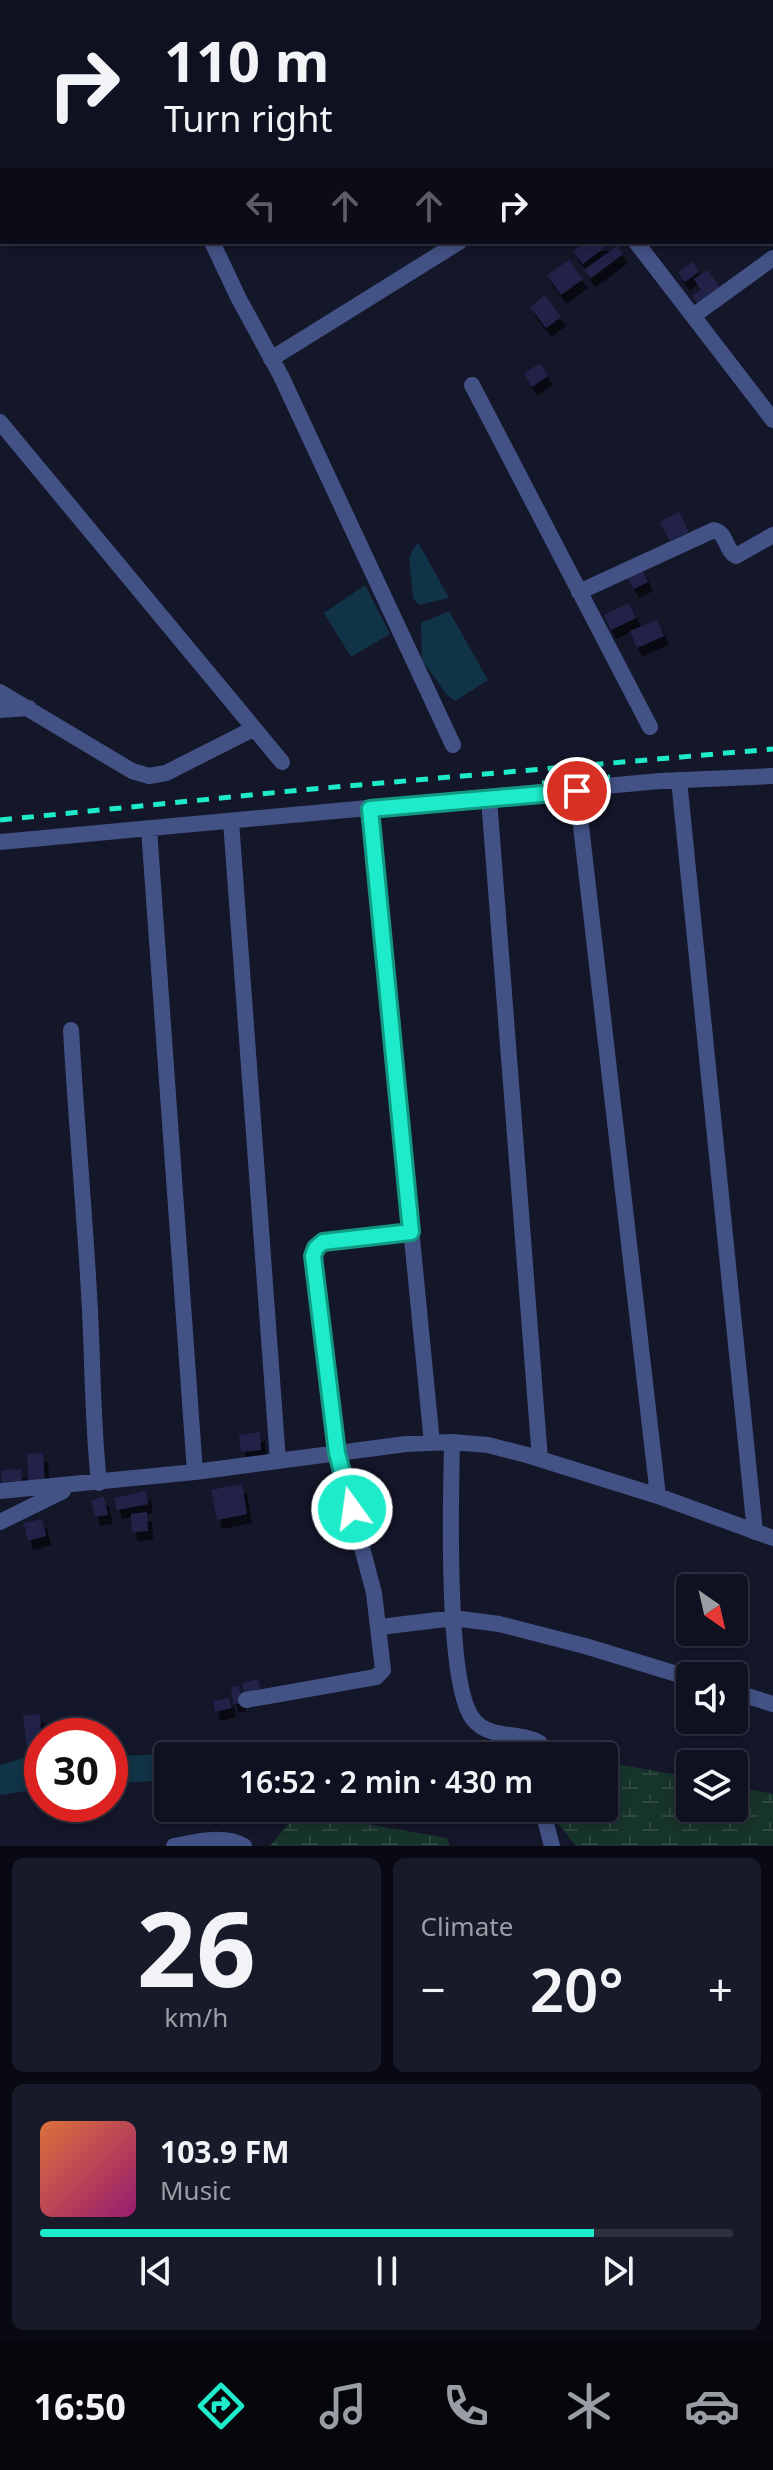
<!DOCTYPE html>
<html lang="en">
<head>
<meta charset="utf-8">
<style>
	body { margin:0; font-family:"Noto Sans",sans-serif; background:#181929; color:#f1f3f6; height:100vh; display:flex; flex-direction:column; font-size:30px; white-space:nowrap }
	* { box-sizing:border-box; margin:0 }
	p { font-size:26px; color:#9b9da5 }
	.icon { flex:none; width:44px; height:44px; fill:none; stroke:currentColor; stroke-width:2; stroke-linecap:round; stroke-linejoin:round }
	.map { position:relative; height:1846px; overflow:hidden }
	.drawer { display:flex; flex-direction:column; gap:12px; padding:12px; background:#080912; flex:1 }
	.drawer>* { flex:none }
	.hud { position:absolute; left:0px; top:0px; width:774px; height:244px; box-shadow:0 4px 12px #0003,0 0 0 2px #2f303e; background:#0f1020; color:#f1f3f6; overflow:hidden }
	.needle { width:52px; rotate:146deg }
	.buttons { position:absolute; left:676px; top:1574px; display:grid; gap:16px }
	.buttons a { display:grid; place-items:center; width:72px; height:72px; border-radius:8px; background:#0f1020; box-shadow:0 4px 12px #0003,0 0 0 2px #2f303e; font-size:40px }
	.speed { position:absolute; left:24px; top:1718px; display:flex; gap:16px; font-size:40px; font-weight:700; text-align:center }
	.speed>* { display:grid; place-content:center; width:104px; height:104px; border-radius:50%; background:#0f1020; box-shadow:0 4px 12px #0003,0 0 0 2px #2f303e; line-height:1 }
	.speed .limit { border:12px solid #d22; background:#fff; color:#111 }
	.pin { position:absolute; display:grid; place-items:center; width:68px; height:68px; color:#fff; margin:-34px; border:4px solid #fff; border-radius:50%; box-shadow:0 2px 8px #0007 }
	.me { position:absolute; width:88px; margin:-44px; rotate:346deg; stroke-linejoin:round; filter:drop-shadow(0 0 6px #0008) }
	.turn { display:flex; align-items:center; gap:28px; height:168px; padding:0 32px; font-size:36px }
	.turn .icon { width:104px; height:104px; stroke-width:2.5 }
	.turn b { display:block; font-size:56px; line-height:68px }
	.lanes { display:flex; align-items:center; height:76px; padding:0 32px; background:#0003; justify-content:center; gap:40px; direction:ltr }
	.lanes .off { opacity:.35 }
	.big { font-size:60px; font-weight:600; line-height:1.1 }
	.drawer .widget { flex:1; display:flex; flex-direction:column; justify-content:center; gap:12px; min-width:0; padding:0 28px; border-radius:12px; background:#181929 }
	.drawer .dial { align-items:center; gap:0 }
	.dial b { font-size:104px; line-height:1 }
	.song { display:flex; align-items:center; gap:24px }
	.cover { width:96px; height:96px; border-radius:12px; background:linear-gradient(135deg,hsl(20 70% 55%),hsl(320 70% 35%)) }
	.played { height:8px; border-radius:4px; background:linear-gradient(90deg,#1debc9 80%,#2f303e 80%) }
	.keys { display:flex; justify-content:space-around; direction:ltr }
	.heat { display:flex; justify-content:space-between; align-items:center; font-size:44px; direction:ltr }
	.drawer .tiles { flex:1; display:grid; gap:12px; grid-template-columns:1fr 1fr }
	.widget:last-child { grid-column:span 2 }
	.trip { position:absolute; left:154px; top:1742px; width:464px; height:80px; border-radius:8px; background:#0f1020; box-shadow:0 4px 12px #0003,0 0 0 2px #2f303e; font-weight:600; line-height:80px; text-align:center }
	.menu { display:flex; height:128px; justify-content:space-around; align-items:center; background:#06060d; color:#9b9da5 }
	.menu .icon { width:56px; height:56px }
	.menu .selected { color:#1debc9 }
	.menu b { font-size:36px; color:#f1f3f6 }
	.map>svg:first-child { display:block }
	.wetland { fill:url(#wetland-marsh) }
	.water { fill:#103347 }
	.building { fill:#21244a; filter:url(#shadow) }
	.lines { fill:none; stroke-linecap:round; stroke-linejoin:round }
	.minor { stroke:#435285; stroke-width:16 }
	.rail { stroke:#1debc9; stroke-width:5; stroke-dasharray:12 10; stroke-linecap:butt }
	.route-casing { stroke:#139983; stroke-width:20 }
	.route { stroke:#1debc9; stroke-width:14 }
</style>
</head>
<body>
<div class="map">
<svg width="773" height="1846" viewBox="0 0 773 1846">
	<defs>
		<pattern id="wetland-marsh" width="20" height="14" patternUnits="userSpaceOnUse" patternTransform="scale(2)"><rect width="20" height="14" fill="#17342b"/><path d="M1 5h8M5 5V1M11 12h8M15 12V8" fill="none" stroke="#2d4840"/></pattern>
		<filter id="shadow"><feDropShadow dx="5" dy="9" stdDeviation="0" flood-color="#0009"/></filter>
	</defs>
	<rect width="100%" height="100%" fill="#14162a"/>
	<path class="wetland" d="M 463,1743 L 560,1756 L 444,1756 Z
		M 306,1750 L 398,1756 L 305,1756 Z
		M 604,1762 L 690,1777 L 690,1808 L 734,1808 L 734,1786 L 773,1794 L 773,1846 L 576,1846 L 547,1810 L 531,1808 L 604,1808 Z
		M 298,1812 L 447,1838 L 450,1846 L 270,1846 Z"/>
	<path class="water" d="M 418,542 L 449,598 L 419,605 L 413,598 L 409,557 Z
		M 365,585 L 390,634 L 351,657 L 324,613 Z
		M 449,611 L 488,680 L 455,701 L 446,694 L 422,660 L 421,623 Z
		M 306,1750 L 305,1756 L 168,1756 L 168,1780 L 110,1784 L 110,1756 Z
		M 20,1759 L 42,1759 L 42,1789 L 0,1795 L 0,1765 Z"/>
	<path class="building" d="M 585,242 L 607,242 L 609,244 L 583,264 L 573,251 Z
		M 617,246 L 623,254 L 591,278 L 584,270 Z
		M 569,260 L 583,279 L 561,295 L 547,275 Z
		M 693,262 L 699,272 L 685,282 L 678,272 Z
		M 707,270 L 722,290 L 700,306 L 692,296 L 701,290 L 694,279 Z
		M 545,295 L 561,317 L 546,328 L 530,307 Z
		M 540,363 L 548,376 L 532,387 L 524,374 Z
		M 679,512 L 689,532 L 670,541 L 659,522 Z
		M 640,565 L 648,582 L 634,589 L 625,573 Z
		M 629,603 L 636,618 L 611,630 L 604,615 Z
		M 657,620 L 664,636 L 637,648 L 630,631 Z
		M 260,1432 L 261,1450 L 241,1452 L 239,1435 Z
		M 43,1453 L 45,1484 L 29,1485 L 27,1454 Z
		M 21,1469 L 22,1481 L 2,1482 L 1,1470 Z
		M 242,1484 L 247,1514 L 217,1520 L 211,1490 Z
		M 146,1491 L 148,1504 L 117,1510 L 114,1498 Z
		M 104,1497 L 108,1515 L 95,1517 L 91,1500 Z
		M 147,1512 L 148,1531 L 132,1532 L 131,1514 Z
		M 42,1519 L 46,1536 L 28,1541 L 24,1523 Z
		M 258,1679 L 262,1695 L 246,1699 L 242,1683 Z
		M 239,1686 L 241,1703 L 233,1704 L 231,1687 Z
		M 229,1698 L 231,1708 L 215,1712 L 213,1701 Z
		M 40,1714 L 42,1752 L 28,1754 L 23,1716 Z"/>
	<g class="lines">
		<path class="minor" d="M 440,0 L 444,2
			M 623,0 L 625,2
			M 699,0 L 700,2
			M 414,2 L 418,0
			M 502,2 L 505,0
			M 658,2 L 661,0
			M 0,153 L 2,153
			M 772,200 L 773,201
			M 212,242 L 239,299 L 281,376 L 453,745
			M 636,242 L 773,420
			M 693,316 L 773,258
			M 271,359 L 459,242
			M 472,385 L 650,727
			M 0,422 L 282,762
			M 579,592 L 714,530 C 727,533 725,550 736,556 L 773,535
			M 0,692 L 132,771 L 149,776 L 166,773 L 253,729
			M 0,710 L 29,708
			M 679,780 L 755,1532
			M 577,791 L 658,1496
			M 489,799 L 540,1459
			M 370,809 L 432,1443
			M 231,821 L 278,1461
			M 149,829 L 195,1472
			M 0,842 L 660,781 L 773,776
			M 71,1030 C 76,1118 84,1205 89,1293 C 93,1357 92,1419 99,1483
			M 452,1442 C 451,1493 445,1684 473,1719 C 489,1740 520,1731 540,1743 L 544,1756
			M 0,1491 L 195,1472 L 406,1444 L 452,1442 L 488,1445 L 527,1455 L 658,1496 L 773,1538
			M 0,1522 L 63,1491
			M 380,1627 L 454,1618 L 499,1624 L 585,1646 L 690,1678
			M 734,1692 L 773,1704
			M 246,1700 L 376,1677 L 383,1670 L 374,1593 L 337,1453 L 313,1256 L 316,1248 L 323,1242 L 411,1232
			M 538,1808 L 544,1816 L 552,1846
			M 174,1846 C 196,1842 224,1834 244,1846"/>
		<path class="rail" d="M 542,783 L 610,777
			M 0,820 L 301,790 L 773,749"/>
	</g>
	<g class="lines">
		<defs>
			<path id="route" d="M 352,1509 L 337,1453 L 313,1256 L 316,1248 L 323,1242 L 411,1232 L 370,809 L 577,791"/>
		</defs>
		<use href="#route" class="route-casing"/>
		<use href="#route" class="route"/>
	</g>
</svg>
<div class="buttons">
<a><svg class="needle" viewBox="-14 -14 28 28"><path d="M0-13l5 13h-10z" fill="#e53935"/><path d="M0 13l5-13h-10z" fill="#9b9da5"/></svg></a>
<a><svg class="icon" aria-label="sound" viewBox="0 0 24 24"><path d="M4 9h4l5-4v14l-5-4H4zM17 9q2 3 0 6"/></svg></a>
<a><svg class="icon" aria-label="layers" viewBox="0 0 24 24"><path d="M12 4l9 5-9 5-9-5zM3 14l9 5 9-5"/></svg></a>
</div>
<div class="speed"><div class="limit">30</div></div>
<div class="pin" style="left:577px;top:791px;background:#d93025"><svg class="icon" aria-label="arrive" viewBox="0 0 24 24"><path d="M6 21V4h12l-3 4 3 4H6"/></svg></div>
<svg class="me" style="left:352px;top:1509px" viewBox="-20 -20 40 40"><circle r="17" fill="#1debc9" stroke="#fff" stroke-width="3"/><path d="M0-11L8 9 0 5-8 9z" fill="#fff"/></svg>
<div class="trip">16:52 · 2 min · 430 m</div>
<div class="hud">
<div class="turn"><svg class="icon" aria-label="right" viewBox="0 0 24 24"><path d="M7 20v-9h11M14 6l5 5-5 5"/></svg><div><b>110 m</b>Turn right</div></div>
<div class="lanes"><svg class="icon off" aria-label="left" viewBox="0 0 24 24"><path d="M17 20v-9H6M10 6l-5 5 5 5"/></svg><svg class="icon off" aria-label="ahead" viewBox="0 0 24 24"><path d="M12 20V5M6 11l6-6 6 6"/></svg><svg class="icon off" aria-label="ahead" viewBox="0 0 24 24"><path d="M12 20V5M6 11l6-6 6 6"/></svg><svg class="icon" aria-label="right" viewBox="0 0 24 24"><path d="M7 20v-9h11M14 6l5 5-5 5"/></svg></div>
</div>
</div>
<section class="drawer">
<div class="tiles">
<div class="widget dial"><b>26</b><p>km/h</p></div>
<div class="widget"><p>Climate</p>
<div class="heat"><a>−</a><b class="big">20°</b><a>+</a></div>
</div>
<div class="widget">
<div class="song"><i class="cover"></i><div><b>103.9 FM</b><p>Music</p></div></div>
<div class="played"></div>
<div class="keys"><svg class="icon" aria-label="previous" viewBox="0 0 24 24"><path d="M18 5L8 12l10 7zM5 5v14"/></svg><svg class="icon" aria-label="pause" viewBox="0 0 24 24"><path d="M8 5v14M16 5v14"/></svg><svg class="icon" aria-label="next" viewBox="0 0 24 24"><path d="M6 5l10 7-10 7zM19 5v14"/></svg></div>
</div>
</div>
</section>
<nav class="menu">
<b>16:50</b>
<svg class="icon selected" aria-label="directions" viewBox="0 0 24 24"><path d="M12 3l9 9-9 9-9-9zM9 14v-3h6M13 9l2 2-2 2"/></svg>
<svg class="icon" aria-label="music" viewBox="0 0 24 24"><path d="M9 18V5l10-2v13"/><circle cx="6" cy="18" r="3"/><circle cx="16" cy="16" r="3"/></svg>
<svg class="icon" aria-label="phone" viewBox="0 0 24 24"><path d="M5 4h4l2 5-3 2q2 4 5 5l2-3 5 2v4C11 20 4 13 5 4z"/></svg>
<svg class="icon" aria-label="climate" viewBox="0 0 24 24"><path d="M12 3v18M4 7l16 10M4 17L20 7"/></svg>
<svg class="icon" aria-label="car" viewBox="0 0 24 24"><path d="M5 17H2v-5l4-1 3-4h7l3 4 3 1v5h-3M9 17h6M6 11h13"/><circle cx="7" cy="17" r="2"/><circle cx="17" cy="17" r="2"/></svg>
</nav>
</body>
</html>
